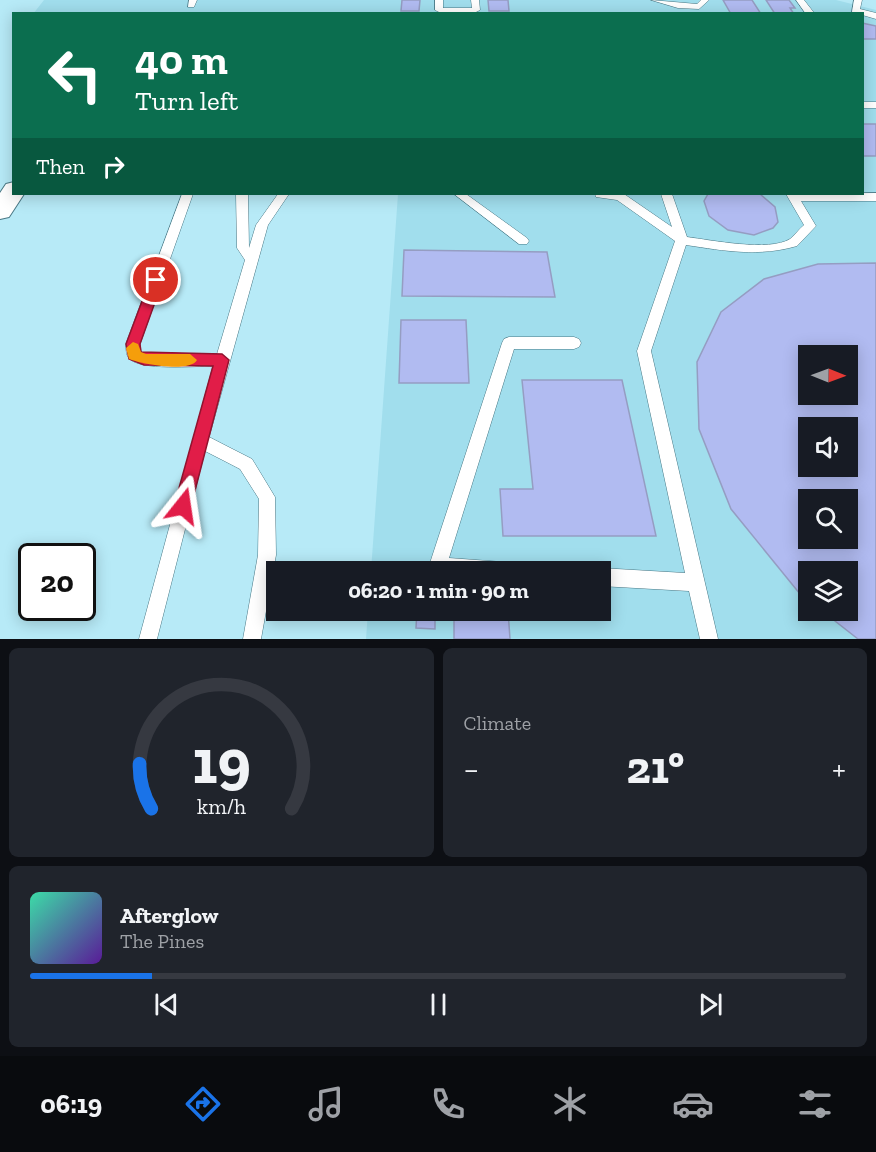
<!DOCTYPE html>
<html lang="en">
<head>
<meta charset="utf-8">
<style>
	body { margin:0; font-family:"Zilla Slab",serif; background:#20242c; color:#f1f3f6; height:100vh; display:flex; flex-direction:column; font-size:22px; white-space:nowrap }
	* { box-sizing:border-box; margin:0 }
	p { font-size:20px; color:#9ea1a6 }
	.icon { flex:none; width:33px; height:33px; fill:none; stroke:currentColor; stroke-width:2; stroke-linecap:round; stroke-linejoin:round }
	.map { position:relative; height:639px; overflow:hidden }
	.panel { display:flex; flex-direction:column; gap:9px; padding:9px; background:#0d0f14; flex:1 }
	.panel>* { flex:none }
	.guide { position:absolute; left:12px; top:12px; width:852px; height:183px; border-radius:0px; box-shadow:0 3px 15px #0003; background:#0b6e4f; color:#fff; overflow:hidden }
	.needle { width:39px; rotate:91deg }
	.controls { position:absolute; left:798px; top:345px; display:grid; gap:12px }
	.controls a { display:grid; place-items:center; width:60px; height:60px; border-radius:0px; background:#171b24; box-shadow:0 3px 15px #0003; font-size:30px }
	.speed { position:absolute; left:18px; top:543px; display:flex; gap:12px; font-size:30px; font-weight:700; text-align:center }
	.speed>* { display:grid; place-content:center; width:78px; height:78px; border-radius:50%; background:#171b24; box-shadow:0 3px 15px #0003; line-height:1 }
	.speed .limit { border:3px solid #111; border-radius:9px; background:#fff; color:#111 }
	.pin { position:absolute; display:grid; place-items:center; width:51px; height:51px; color:#fff; margin:-26px; border:3px solid #fff; border-radius:50%; box-shadow:0 2px 6px #0007 }
	.me { position:absolute; width:66px; margin:-33px; rotate:15deg; stroke-linejoin:round; filter:drop-shadow(0 0 4px #0008) }
	.turn { display:flex; align-items:center; gap:21px; height:126px; padding:0 24px; font-size:27px }
	.turn .icon { width:78px; height:78px; stroke-width:2.5 }
	.turn b { display:block; font-size:42px; line-height:51px }
	.then { display:flex; align-items:center; height:57px; padding:0 24px; background:#0003; gap:12px; font-size:22px }
	.big { font-size:45px; font-weight:700; line-height:1.1 }
	.panel .widget { flex:1; display:flex; flex-direction:column; justify-content:center; gap:9px; min-width:0; padding:0 21px; border-radius:9px; background:#20242c }
	.panel .dial { align-items:center; gap:0 }
	.dial svg { height:156px; overflow:visible; fill:none; stroke:#363941; stroke-width:7; stroke-linecap:round; text-anchor:middle }
	.dial text { fill:#f1f3f6; stroke:none }
	.song { display:flex; align-items:center; gap:18px }
	.cover { width:72px; height:72px; border-radius:9px; background:linear-gradient(135deg,hsl(160 70% 55%),hsl(270 70% 35%)) }
	.played { height:6px; border-radius:3px; background:linear-gradient(90deg,#1a73e8 15%,#363941 15%) }
	.keys { display:flex; justify-content:space-around; direction:ltr }
	.heat { display:flex; justify-content:space-between; align-items:center; font-size:33px; direction:ltr }
	.panel .tiles { flex:1; display:grid; gap:9px; grid-template-columns:1fr 1fr }
	.widget:last-child { grid-column:span 2 }
	.trip { position:absolute; left:266px; top:561px; width:345px; height:60px; border-radius:0px; background:#171b24; box-shadow:0 3px 15px #0003; font-weight:700; line-height:60px; text-align:center }
	.menu { display:flex; height:96px; justify-content:space-around; align-items:center; background:#090b0e; color:#9ea1a6 }
	.menu .icon { width:42px; height:42px }
	.menu .current { color:#1a73e8 }
	.menu b { font-size:27px; color:#f1f3f6 }
	.map>svg:first-child { display:block }
	.built { fill:#a1deed; fill-rule:evenodd }
	.building { fill:#b1bbf1; stroke:#959dc2; stroke-width:1.5; fill-rule:evenodd }
	.lines { fill:none; stroke-linecap:round; stroke-linejoin:round }
	.service-casing { stroke:#497885; stroke-width:1 }
	.minor-casing { stroke:#497885; stroke-width:2 }
	.service { fill:#fff; fill-rule:evenodd }
	.minor { fill:#fff; fill-rule:evenodd }
	.route { fill:#e11d48; stroke:#92132f; stroke-width:1.5 }
	.slow { fill:#f59e0b }
</style>
</head>
<body>
<div class="map">
<svg width="876" height="639" viewBox="0 0 876 639">
	<rect width="100%" height="100%" fill="#b7eaf7"/>
	<path class="built" d="M 44,0 L 836,0 L 876,10 L 876,639 L 366,639 L 368,611 L 600,610 L 600,572 L 371,571 L 398,194 L 862,194 L 862,14 L 33,14 ZM 808,356 L 848,356 L 848,394 L 808,394 ZM 808,428 L 848,428 L 848,466 L 808,466 ZM 808,500 L 848,500 L 848,538 L 808,538 ZM 808,572 L 848,572 L 848,610 L 808,610 Z"/>
	<path class="building" d="M 402,0 L 420,0 L 419,11 L 401,11 Z
		M 488,0 L 508,0 L 509,11 L 489,11 Z
		M 723,0 L 752,0 L 761,14 L 731,14 Z
		M 766,0 L 789,0 L 795,8 L 790,8 L 794,14 L 775,14 Z
		M 862,23 L 876,26 L 876,39 L 862,39 Z
		M 862,124 L 876,124 L 876,156 L 862,156 Z
		M 708,194 L 760,194 L 775,207 L 778,222 L 773,228 L 754,235 L 728,230 L 709,216 L 704,201 Z
		M 404,250 L 547,252 L 555,297 L 402,296 Z
		M 876,263 L 876,639 L 858,639 L 821,610 L 848,610 L 848,572 L 808,572 L 808,601 L 800,594 L 731,509 L 699,429 L 697,362 L 721,312 L 764,279 L 818,264 ZM 808,356 L 848,356 L 848,394 L 808,394 ZM 808,428 L 848,428 L 848,466 L 808,466 ZM 808,500 L 848,500 L 848,538 L 808,538 Z
		M 401,320 L 466,320 L 469,383 L 399,383 Z
		M 522,380 L 622,380 L 656,536 L 503,536 L 500,489 L 533,489 Z
		M 417,610 L 435,610 L 435,629 L 416,628 Z
		M 454,610 L 508,610 L 510,639 L 454,639 Z"/>
	<g class="lines">
		<defs>
			<path id="service" d="M 189,0 L 197,0 L 194,7 L 188,7 Z
				M 435,0 L 443,0 L 443,8 L 472,8 L 471,0 L 479,0 L 480,10 L 476,12 L 439,12 L 435,10 Z
				M 651,0 L 697,4 L 701,0 L 709,0 L 699,9 L 678,8 Z
				M 796,0 L 804,0 L 815,14 L 806,14 Z
				M 854,0 L 862,0 L 860,9 L 876,13 L 876,19 L 852,12 Z
				M 862,102 L 876,102 L 876,108 L 862,108 Z
				M 876,193 L 876,201 L 801,201 L 816,226 L 797,246 C 759,257 725,251 686,245 L 651,351 L 718,639 L 700,639 L 689,591 L 600,586 L 600,572 L 593,572 L 600,568 L 685,573 L 637,351 L 675,241 L 617,200 L 596,197 L 595,194 L 624,194 L 672,227 L 661,194 L 672,194 L 687,237 C 711,240 769,252 790,239 C 795,235 799,229 804,225 L 786,194 Z
				M 182,194 L 193,194 L 140,344 L 141,352 L 146,354 L 217,354 L 245,260 L 237,248 L 236,194 L 248,194 L 249,248 L 256,225 L 278,194 L 289,194 L 268,225 L 209,437 L 252,459 L 275,497 L 276,555 L 261,639 L 243,639 L 258,555 L 259,499 L 240,469 L 205,451 L 157,639 L 139,639 L 213,366 C 196,366 139,371 129,358 C 126,355 126,348 126,344 Z
				M 454,194 L 466,194 L 527,238 L 529,241 L 527,244 L 519,244 Z
				M 509,337 L 574,337 L 579,339 L 581,343 L 579,347 L 574,349 L 514,349 L 449,558 L 516,563 L 522,566 L 525,572 L 431,572 L 429,566 L 502,343 L 504,339 Z"/>
			<path id="minor" d="M 14,182 L 14,194 L 24,194 L 9,217 L 0,219 L 0,193 L 6,184 Z"/>
		</defs>
		<use href="#service" class="service-casing"/>
		<use href="#minor" class="minor-casing"/>
		<use href="#service" class="service"/>
		<use href="#minor" class="minor"/>
	</g>
	<path class="route" d="M 156,275 L 163,280 L 140,344 L 141,352 L 222,354 L 229,360 L 191,506 L 189,512 L 183,514 L 177,512 L 174,506 L 213,366 L 144,365 L 129,359 L 126,344 L 150,280 Z"/>
	<path class="slow" d="M 133,342 L 138,344 L 141,352 L 146,354 L 190,354 L 197,360 C 190,373 141,364 129,359 L 126,348 Z"/>
</svg>
<div class="controls">
<a><svg class="needle" viewBox="-14 -14 28 28"><path d="M0-13l5 13h-10z" fill="#e53935"/><path d="M0 13l5-13h-10z" fill="#9ea1a6"/></svg></a>
<a><svg class="icon" aria-label="sound" viewBox="0 0 24 24"><path d="M4 9h4l5-4v14l-5-4H4zM17 9q2 3 0 6"/></svg></a>
<a><svg class="icon" aria-label="search" viewBox="0 0 24 24"><circle cx="10" cy="10" r="6"/><path d="M15 15l6 6"/></svg></a>
<a><svg class="icon" aria-label="layers" viewBox="0 0 24 24"><path d="M12 4l9 5-9 5-9-5zM3 14l9 5 9-5"/></svg></a>
</div>
<div class="speed"><div class="limit">20</div></div>
<div class="pin" style="left:156px;top:280px;background:#d93025"><svg class="icon" aria-label="arrive" viewBox="0 0 24 24"><path d="M6 21V4h12l-3 4 3 4H6"/></svg></div>
<svg class="me" style="left:183px;top:506px" viewBox="-20 -20 40 40"><path d="M0-17L14 15 0 8-14 15z" fill="#e11d48" stroke="#fff" stroke-width="4"/></svg>
<div class="trip">06:20 · 1 min · 90 m</div>
<div class="guide">
<div class="turn"><svg class="icon" aria-label="left" viewBox="0 0 24 24"><path d="M17 20v-9H6M10 6l-5 5 5 5"/></svg><div><b>40 m</b>Turn left</div></div>
<div class="then">Then<svg class="icon" aria-label="right" viewBox="0 0 24 24"><path d="M7 20v-9h11M14 6l5 5-5 5"/></svg></div>
</div>
</div>
<section class="panel">
<div class="tiles">
<div class="widget dial"><svg viewBox="0 0 100 80">
<path d="M14 69A42 42 0 1 1 86 69"/>
<path d="M14 69A42 42 0 0 1 8 46" stroke="#1a73e8"/>
<text x="50" y="56" font-size="32" font-weight="700">19</text>
<text x="50" y="72" font-size="11">km/h</text>
</svg></div>
<div class="widget"><p>Climate</p>
<div class="heat"><a>−</a><b class="big">21°</b><a>+</a></div>
</div>
<div class="widget">
<div class="song"><i class="cover"></i><div><b>Afterglow</b><p>The Pines</p></div></div>
<div class="played"></div>
<div class="keys"><svg class="icon" aria-label="previous" viewBox="0 0 24 24"><path d="M18 5L8 12l10 7zM5 5v14"/></svg><svg class="icon" aria-label="pause" viewBox="0 0 24 24"><path d="M8 5v14M16 5v14"/></svg><svg class="icon" aria-label="next" viewBox="0 0 24 24"><path d="M6 5l10 7-10 7zM19 5v14"/></svg></div>
</div>
</div>
</section>
<nav class="menu">
<b>06:19</b>
<svg class="icon current" aria-label="directions" viewBox="0 0 24 24"><path d="M12 3l9 9-9 9-9-9zM9 14v-3h6M13 9l2 2-2 2"/></svg>
<svg class="icon" aria-label="music" viewBox="0 0 24 24"><path d="M9 18V5l10-2v13"/><circle cx="6" cy="18" r="3"/><circle cx="16" cy="16" r="3"/></svg>
<svg class="icon" aria-label="phone" viewBox="0 0 24 24"><path d="M5 4h4l2 5-3 2q2 4 5 5l2-3 5 2v4C11 20 4 13 5 4z"/></svg>
<svg class="icon" aria-label="climate" viewBox="0 0 24 24"><path d="M12 3v18M4 7l16 10M4 17L20 7"/></svg>
<svg class="icon" aria-label="car" viewBox="0 0 24 24"><path d="M5 17H2v-5l4-1 3-4h7l3 4 3 1v5h-3M9 17h6M6 11h13"/><circle cx="7" cy="17" r="2"/><circle cx="17" cy="17" r="2"/></svg>
<svg class="icon" aria-label="filters" viewBox="0 0 24 24"><path d="M4 7h16M4 17h16"/><circle cx="9" cy="7" r="2"/><circle cx="15" cy="17" r="2"/></svg>
</nav>
</body>
</html>
